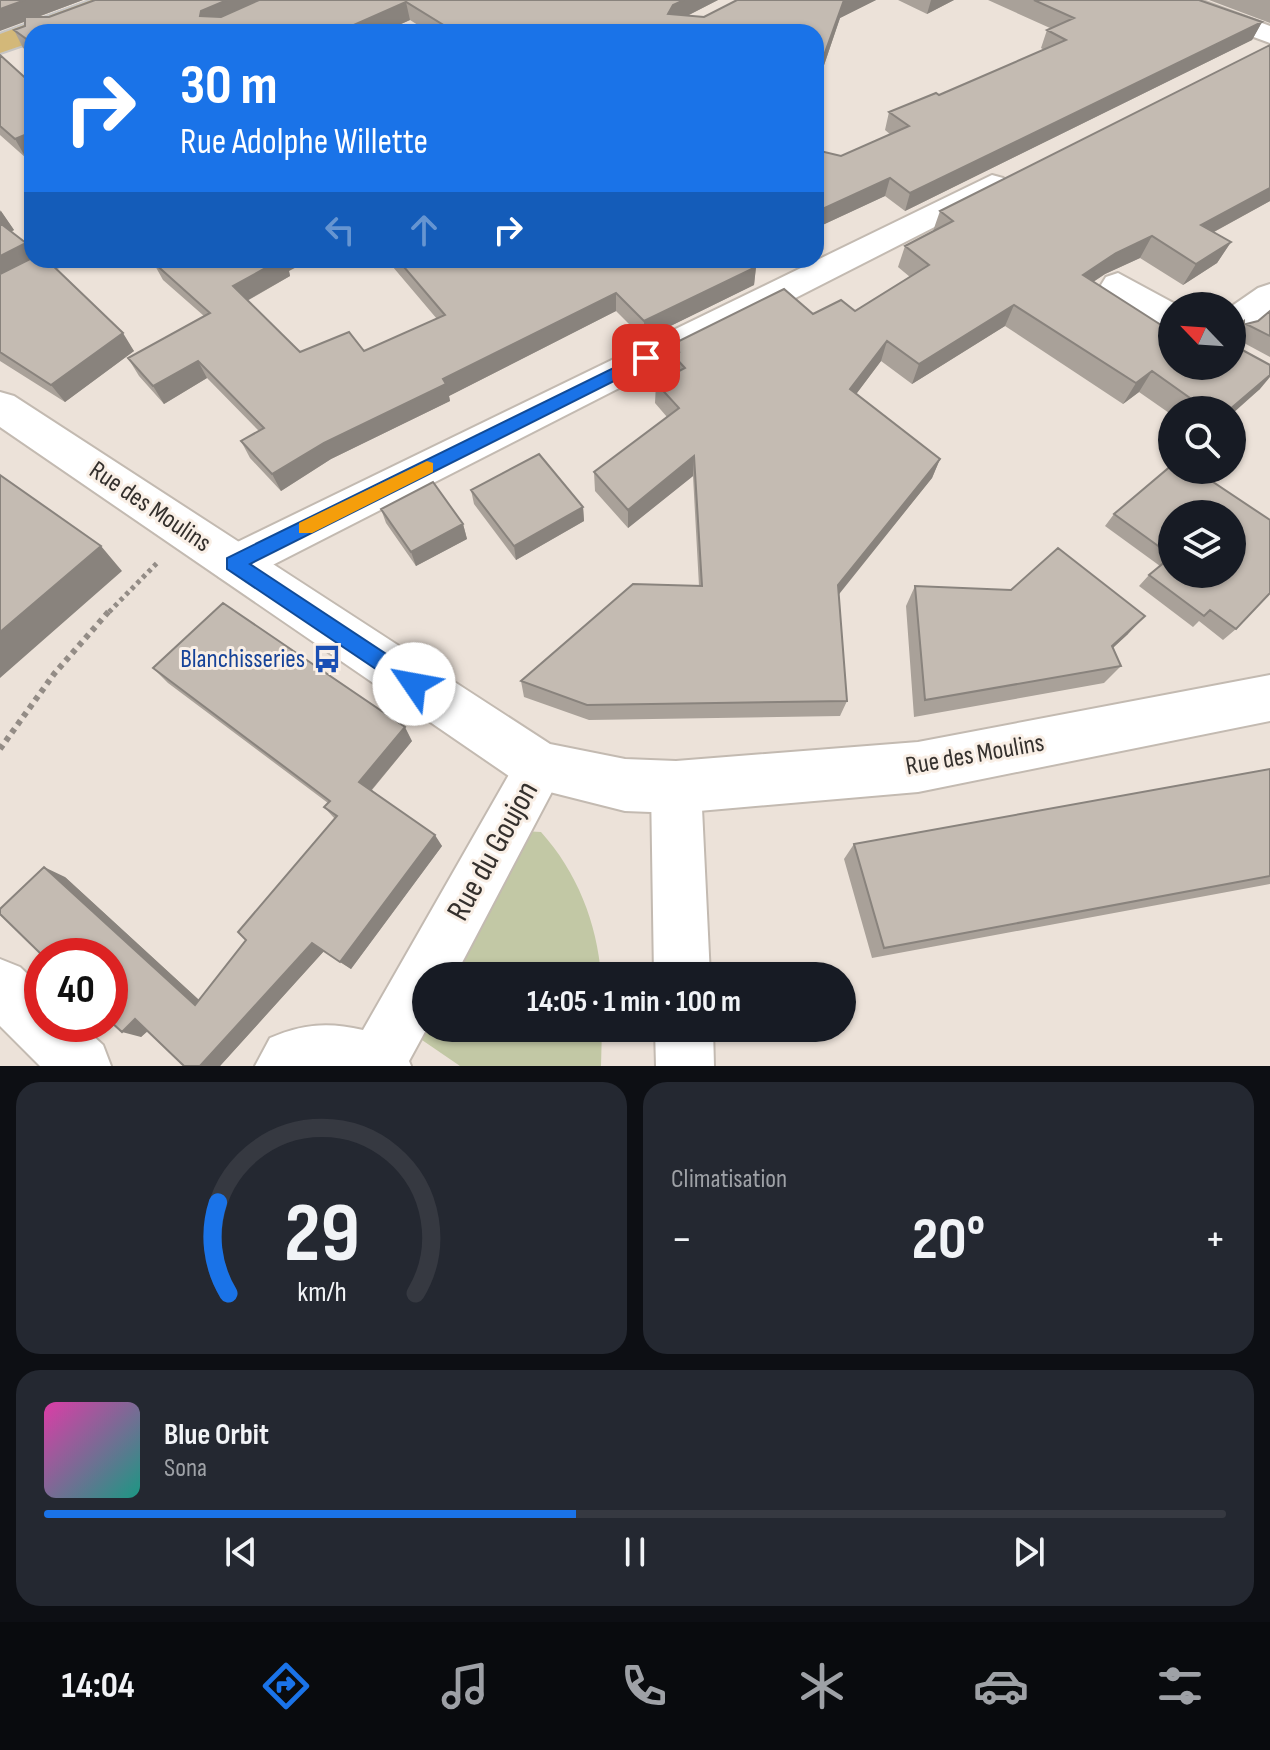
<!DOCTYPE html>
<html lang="fr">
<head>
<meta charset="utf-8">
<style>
	body { margin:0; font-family:"Sofia Sans Condensed",sans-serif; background:#242831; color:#f1f3f6; height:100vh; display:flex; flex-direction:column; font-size:30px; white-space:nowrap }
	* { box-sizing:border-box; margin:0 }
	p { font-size:26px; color:#9ea1a6 }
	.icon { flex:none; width:44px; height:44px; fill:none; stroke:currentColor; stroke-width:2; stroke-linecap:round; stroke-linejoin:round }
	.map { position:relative; height:1066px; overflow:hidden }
	.side { display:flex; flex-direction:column; gap:16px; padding:16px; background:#0d0f14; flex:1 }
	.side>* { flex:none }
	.top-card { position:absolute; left:24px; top:24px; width:800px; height:244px; border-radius:24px; box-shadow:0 2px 6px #0004; background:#1a73e8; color:#fff; overflow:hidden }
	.needle { width:52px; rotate:295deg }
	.fabs { position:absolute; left:1158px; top:292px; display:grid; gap:16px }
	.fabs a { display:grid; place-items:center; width:88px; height:88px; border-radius:50%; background:#171b24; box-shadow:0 2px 6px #0004; font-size:40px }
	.speed { position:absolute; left:24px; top:938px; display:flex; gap:16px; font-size:40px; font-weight:700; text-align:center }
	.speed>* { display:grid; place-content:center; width:104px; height:104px; border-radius:50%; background:#171b24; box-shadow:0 2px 6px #0004; line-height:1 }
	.speed .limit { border:12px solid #d22; background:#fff; color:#111 }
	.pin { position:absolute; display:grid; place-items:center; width:68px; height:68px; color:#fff; margin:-34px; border-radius:16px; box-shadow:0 4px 12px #0006 }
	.me { position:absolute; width:88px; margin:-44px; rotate:303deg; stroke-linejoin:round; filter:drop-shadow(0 0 6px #0008) }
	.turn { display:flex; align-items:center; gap:28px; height:168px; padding:0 24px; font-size:36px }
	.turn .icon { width:104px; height:104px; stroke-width:2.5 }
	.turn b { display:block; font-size:56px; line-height:68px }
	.lanes { display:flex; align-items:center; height:76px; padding:0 24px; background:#0003; justify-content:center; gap:40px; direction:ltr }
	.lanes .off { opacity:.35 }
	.big { font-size:60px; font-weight:700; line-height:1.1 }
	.side .tile { flex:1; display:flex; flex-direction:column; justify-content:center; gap:12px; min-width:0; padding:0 28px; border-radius:24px; background:#242831 }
	.side .dial { align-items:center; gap:0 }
	.dial svg { height:208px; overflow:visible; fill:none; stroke:#363941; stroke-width:7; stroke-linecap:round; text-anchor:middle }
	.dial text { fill:#f1f3f6; stroke:none }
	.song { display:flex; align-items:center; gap:24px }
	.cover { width:96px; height:96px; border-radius:12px; background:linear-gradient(135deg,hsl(320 70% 55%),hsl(170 70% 35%)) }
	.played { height:8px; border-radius:4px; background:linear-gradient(90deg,#1a73e8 45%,#363941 45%) }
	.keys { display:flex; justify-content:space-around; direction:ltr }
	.heat { display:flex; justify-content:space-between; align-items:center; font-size:44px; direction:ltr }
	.side .tiles { flex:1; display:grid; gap:16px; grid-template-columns:1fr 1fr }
	.tile:last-child { grid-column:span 2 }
	.trip { position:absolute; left:412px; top:962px; width:444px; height:80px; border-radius:40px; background:#171b24; box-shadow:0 2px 6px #0004; font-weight:700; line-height:80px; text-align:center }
	.tabs { display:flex; height:128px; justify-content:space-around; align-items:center; background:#090b0e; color:#9ea1a6 }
	.tabs .icon { width:56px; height:56px }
	.tabs .active { color:#1a73e8 }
	.tabs b { font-size:36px; color:#f1f3f6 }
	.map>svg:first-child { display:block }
	.green { fill:#c2c8a5 }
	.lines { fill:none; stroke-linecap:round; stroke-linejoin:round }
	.lane-casing { stroke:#c3bab1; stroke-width:4 }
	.street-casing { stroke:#c3bab1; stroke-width:4 }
	.secondary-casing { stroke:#c3bab1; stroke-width:4 }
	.primary-casing { stroke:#c6c5c4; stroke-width:4 }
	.path-far1 { stroke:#938c86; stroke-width:5; stroke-dasharray:4 4; stroke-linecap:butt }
	.path { stroke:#938c86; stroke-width:6; stroke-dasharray:5 5; stroke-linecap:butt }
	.lane { fill:#fff; fill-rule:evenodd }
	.street { fill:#fff; fill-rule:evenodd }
	.secondary { fill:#fff; fill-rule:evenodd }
	.primary { fill:#d3b879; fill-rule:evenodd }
	.wall { fill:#a9a199 }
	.shaded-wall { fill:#89837d }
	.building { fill:#c4bbb2; stroke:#89837d; stroke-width:2; fill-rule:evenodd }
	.route { fill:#1a73e8; stroke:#114b97; stroke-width:2 }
	.slow { fill:#f59e0b }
	.labels { text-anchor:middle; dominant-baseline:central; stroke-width:6; stroke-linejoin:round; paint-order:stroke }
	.street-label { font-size:26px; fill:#34302d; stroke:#f9efe6 }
	.transit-label { font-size:26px; fill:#164399; stroke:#f9efe6; text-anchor:end }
	.near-street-label { font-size:32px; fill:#34302d; stroke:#f9efe6 }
</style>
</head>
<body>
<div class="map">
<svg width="1270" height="1066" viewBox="0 0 1270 1066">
	<rect width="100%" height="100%" fill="#ece2d9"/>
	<path class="green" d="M 522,831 L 541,832 C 577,872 597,923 601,976 L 449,976 Z
		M 602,1028 L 601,1066 L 460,1066 L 422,1040 L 421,1029 Z"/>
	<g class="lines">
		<defs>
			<path id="lane" d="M 49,260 L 70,260 L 0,298 L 0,285 Z"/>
			<path id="street" d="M 1163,0 L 1200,0 L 1270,26 L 1270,43 L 1167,5 Z
				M 992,175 L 1003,178 L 1008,185 L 1003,192 L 249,577 L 234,582 L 219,577 L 213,564 L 219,551 Z
				M 1118,273 L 1179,306 L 1172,306 L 1172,330 L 1159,327 L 1106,293 L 1101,285 L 1106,277 Z
				M 1270,284 L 1270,314 L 1245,333 L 1232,337 L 1232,306 L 1258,288 Z
				M 540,743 L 557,750 L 565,767 L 455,976 L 426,976 L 427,1028 L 409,1061 L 411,1066 L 255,1066 L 270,1038 C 303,1024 328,1022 363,1030 L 523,750 Z
				M 676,763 L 694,770 L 701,787 L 710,976 L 654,976 L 651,787 L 658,770 Z
				M 0,959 L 20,967 L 42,988 L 42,1024 L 80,1024 L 103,1045 L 111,1066 L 40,1066 L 0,1026 Z
				M 655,1028 L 713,1028 L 714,1066 L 656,1066 Z"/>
			<path id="secondary" d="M 0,392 L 14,396 L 550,744 L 625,759 L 676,761 L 918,742 L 1270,675 L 1270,721 L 918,792 L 676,813 L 625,811 L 522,785 L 0,427 Z"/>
			<path id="primary" d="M 92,0 L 131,0 L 127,6 L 57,32 L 32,32 L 32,42 L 0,53 L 0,34 Z"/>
		</defs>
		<use href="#lane" class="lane-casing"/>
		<use href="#street" class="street-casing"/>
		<use href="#secondary" class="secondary-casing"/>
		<use href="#primary" class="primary-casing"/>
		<path class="path-far1" d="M 109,612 L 159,561"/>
		<path class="path" d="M 0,749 L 54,674 L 110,610"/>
		<use href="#lane" class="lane"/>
		<use href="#street" class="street"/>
		<use href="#secondary" class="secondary"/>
		<use href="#primary" class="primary"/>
	</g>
	<path class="wall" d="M 0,0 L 83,0 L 38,17 L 49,17 L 95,0 L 718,0 L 687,16 L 704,17 L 737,0 L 876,0 L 840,18 L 820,77 L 816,32 L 429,32 L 410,20 L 383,32 L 32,32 L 32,54 L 23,48 L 14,30 L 25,26 L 25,22 Z
		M 898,0 L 954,0 L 927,14 Z
		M 988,0 L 1199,0 L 1262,22 L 1252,40 L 905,211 L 885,196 L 816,228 L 816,150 L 841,156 L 891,135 L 885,130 L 889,112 L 939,95 L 1044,50 L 1041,48 L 1047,30 L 1050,28 Z
		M 1209,0 L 1270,0 L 1270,23 Z
		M 1270,45 L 1270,201 L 1214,232 L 1231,242 L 1217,263 L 1183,285 L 1140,258 L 1105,274 L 1093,282 L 1172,366 L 1244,327 L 1246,324 L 1258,321 L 1270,311 L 1270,357 L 1244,343 L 1240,348 L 1260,389 L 1232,410 L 1172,410 L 1172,415 L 1139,392 L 1123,404 L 1005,326 L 912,384 L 881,361 L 856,394 L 940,459 L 932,478 L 838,594 L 847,701 L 840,716 L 589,720 L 524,697 L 521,681 L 699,586 L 693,476 L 628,528 L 595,491 L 594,472 L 667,417 L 655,403 L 656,383 L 672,375 L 672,367 L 671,366 L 671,345 L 813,314 L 855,311 L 910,277 L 898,267 L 905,246 L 933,231 L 940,211 Z
		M 0,55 L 32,84 L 32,156 L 26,158 L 0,135 Z
		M 0,210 L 14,230 L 11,232 L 32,260 L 134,351 L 65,402 L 0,361 Z
		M 387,260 L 748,260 L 756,267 L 754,285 L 644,339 L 616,311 L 449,396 L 450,401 L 331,459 L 281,491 L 250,458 L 241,441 L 259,431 L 207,378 L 164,404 L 139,376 L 128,358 L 204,316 L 163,280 L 153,262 L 289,271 L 290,276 L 247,301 L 300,352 L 364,351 L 437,319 Z
		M 1172,465 L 1236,629 L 1223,640 L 1199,621 L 1193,627 L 1139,586 L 1149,575 L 1160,566 L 1105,526 L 1114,514 Z
		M 471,490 L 583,507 L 584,521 L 516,560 L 474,504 Z
		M 381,509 L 463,524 L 467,539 L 416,566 L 386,523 Z
		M 915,586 L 1128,634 L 1113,648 L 1121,666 L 1104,683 L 914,717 L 906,606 Z
		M 153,668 L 412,741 L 372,790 L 442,846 L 351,969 L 324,951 L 220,1066 L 184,1066 L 148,1031 L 141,1037 L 65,877 L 199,1000 L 246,940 L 335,819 L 324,807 L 328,803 L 168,683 Z
		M 1270,769 L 1270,884 L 872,958 L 844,859 L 854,844 Z"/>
	<path class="shaded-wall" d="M 25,0 L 83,0 L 0,31 L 0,9 Z
		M 227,0 L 273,0 L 207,32 L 200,16 L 201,11 Z
		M 684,0 L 718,0 L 673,23 L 668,14 L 673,5 Z
		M 844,0 L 876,0 L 840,18 L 820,77 L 816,79 L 816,62 Z
		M 931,0 L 954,0 L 927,14 Z
		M 406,2 L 410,20 L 383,32 L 338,32 Z
		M 1262,22 L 1252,40 L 905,211 L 910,193 Z
		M 121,27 L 123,32 L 109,32 Z
		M 32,132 L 32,156 L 26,158 L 15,139 Z
		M 890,178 L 885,196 L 816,228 L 816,212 Z
		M 1270,188 L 1270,201 L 1188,246 L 1201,225 Z
		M 1,211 L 14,230 L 4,235 L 0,230 L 0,212 Z
		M 1152,236 L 1140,258 L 1105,274 L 1072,296 L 1083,275 L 1116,253 Z
		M 1231,242 L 1217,263 L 1183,285 L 1196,264 Z
		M 26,243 L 32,252 L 32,260 L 0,282 L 0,256 Z
		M 280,260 L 310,260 L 289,271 L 290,276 L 241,304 L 233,286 Z
		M 756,267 L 754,285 L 644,339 L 644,321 Z
		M 616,293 L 616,311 L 449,396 L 450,401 L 331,459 L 281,491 L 272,474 L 324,443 L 443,379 Z
		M 1014,305 L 1005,326 L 912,384 L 919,364 Z
		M 123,333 L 134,351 L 65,402 L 51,385 Z
		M 887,341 L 881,361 L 845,409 L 850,389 Z
		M 198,361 L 207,378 L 164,404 L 153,386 Z
		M 1152,371 L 1139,392 L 1123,404 L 1136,383 Z
		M 1270,375 L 1270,377 L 1260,389 L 1232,414 L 1232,410 L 1229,410 Z
		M 694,456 L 693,476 L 628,528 L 628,510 Z
		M 940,459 L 932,478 L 832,603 L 838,585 Z
		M 583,507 L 584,521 L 516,560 L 514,546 Z
		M 463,524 L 467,539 L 416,566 L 411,552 Z
		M 101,546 L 122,571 L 0,678 L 0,632 Z
		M 1145,616 L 1128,634 L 1095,664 L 1112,646 Z
		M 405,727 L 412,741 L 368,794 L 359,782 Z
		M 435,835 L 442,846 L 351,969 L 340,962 Z
		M 44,867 L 65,877 L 211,1011 L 195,1005 Z
		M 312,943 L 324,951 L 220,1066 L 200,1066 Z
		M 135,1019 L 154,1025 L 141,1037 L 122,1032 Z"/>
	<path class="building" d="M 0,0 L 25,0 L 0,9 Z
		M 95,0 L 227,0 L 201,11 L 200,16 L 221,17 L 259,0 L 684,0 L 673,5 L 668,14 L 704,17 L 737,0 L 844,0 L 823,58 L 816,62 L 816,32 L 455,32 L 406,2 L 338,32 L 273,32 L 268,28 L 265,32 L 127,32 L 121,27 L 109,32 L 32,32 L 32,43 L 14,30 L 25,26 L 25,17 L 49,17 Z
		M 1034,0 L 1199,0 L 1262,22 L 910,193 L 890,178 L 816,212 L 816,150 L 841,156 L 909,126 L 889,112 L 936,93 L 939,95 L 1066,40 L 1047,30 L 1074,18 Z
		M 1270,45 L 1270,188 L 1201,225 L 1231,242 L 1196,264 L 1152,236 L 1116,253 L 1083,275 L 1172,332 L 1172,366 L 1232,366 L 1232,330 L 1244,321 L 1244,342 L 1235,346 L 1270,365 L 1270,375 L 1229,410 L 1207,410 L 1152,371 L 1136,383 L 1014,305 L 919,364 L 887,341 L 850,389 L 940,459 L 838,585 L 847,701 L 587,705 L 521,681 L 633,584 L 702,586 L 694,456 L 628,510 L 594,472 L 679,408 L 656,383 L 685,368 L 673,355 L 679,352 L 671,345 L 784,289 L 813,314 L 841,300 L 855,311 L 929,265 L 905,246 L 953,221 L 940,211 Z
		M 0,55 L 32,84 L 32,132 L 15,139 L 0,126 Z
		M 0,223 L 26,243 L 0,256 Z
		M 32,258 L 32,260 L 47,260 L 123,333 L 51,385 L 0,352 L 0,274 Z
		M 156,260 L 280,260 L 233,286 L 300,352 L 349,332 L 364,351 L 445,315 L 398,260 L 748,260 L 756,267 L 644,321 L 616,293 L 443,379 L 446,384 L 324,443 L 272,474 L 241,441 L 264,428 L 198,361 L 153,386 L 128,358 L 210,313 L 153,262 Z
		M 1270,311 L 1270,336 L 1246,324 L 1258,321 Z
		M 539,454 L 583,507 L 514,546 L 471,490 Z
		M 1172,465 L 1172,470 L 1195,470 L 1270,520 L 1270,593 L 1236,629 L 1210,610 L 1204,616 L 1149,575 L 1172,556 L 1114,514 ZM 1172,514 L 1232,514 L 1232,574 L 1172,574 Z
		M 0,475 L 101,546 L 0,632 Z
		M 433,482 L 463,524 L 411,552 L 381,509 Z
		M 1058,548 L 1145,616 L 1112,646 L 1121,666 L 925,700 L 915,586 L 1011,590 Z
		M 223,603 L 405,727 L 359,782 L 435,835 L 340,962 L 312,943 L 200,1066 L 184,1066 L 135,1019 L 122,1032 L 110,1021 L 110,956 L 43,956 L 0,914 L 0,909 L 44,867 L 195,1005 L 246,940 L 238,932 L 337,816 L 324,807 L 330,801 L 153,668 Z
		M 1270,769 L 1270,876 L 884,948 L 854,844 Z"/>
	<path class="route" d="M 646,352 L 652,354 L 652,362 L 250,564 L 421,677 L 424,684 L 421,690 L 407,690 L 227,569 L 227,558 Z"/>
	<path class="slow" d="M 427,461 L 433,463 L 433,472 L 312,533 L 299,533 L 299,523 Z"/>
	<defs>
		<symbol id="bus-bare" viewBox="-9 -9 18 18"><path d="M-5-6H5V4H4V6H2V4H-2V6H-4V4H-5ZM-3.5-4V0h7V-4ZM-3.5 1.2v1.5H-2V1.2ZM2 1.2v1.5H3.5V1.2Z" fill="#1a4fb4" stroke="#f9efe6" stroke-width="2.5" paint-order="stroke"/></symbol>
	</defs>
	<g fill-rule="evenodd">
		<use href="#bus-bare" x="307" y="639" width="40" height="40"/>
	</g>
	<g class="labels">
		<g class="street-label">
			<text transform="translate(150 507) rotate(34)">Rue des Moulins</text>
			<text transform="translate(975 755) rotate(-10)">Rue des Moulins</text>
		</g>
		<g class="transit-label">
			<text x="305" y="659">Blanchisseries</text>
		</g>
		<g class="near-street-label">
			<text transform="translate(493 851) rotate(-61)">Rue du Goujon</text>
		</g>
	</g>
</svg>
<div class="fabs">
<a><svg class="needle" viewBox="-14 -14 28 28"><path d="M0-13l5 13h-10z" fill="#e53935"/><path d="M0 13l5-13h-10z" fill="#9ea1a6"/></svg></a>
<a><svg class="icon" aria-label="search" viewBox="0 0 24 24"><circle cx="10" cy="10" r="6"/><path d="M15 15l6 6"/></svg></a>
<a><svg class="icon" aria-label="layers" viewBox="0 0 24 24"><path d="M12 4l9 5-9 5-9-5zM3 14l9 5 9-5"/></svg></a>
</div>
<div class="speed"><div class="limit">40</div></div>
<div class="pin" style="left:646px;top:358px;background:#d93025"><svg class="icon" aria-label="arrive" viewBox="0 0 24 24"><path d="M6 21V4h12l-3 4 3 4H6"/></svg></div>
<svg class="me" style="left:414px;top:684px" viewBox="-20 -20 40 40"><circle r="19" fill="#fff"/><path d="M0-13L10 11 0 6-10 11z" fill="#1a73e8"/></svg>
<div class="trip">14:05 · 1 min · 100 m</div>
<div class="top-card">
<div class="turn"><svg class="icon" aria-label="right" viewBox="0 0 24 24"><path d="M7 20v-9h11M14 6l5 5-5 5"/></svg><div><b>30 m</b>Rue Adolphe Willette</div></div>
<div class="lanes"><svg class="icon off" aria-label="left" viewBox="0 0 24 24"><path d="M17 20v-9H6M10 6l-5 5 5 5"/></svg><svg class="icon off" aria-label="ahead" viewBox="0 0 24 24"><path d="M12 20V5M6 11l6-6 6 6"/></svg><svg class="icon" aria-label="right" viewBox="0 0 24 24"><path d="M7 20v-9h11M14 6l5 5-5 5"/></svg></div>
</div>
</div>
<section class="side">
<div class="tiles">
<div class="tile dial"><svg viewBox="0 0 100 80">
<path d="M14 69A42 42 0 1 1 86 69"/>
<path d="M14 69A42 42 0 0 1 10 34" stroke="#1a73e8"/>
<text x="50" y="56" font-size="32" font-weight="700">29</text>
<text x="50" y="72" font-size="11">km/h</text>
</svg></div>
<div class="tile"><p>Climatisation</p>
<div class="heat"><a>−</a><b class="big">20°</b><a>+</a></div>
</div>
<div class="tile">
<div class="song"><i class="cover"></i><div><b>Blue Orbit</b><p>Sona</p></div></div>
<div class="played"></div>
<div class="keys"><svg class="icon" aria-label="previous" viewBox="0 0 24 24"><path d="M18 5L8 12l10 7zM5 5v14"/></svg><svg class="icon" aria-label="pause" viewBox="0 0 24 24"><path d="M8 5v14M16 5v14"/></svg><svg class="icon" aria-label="next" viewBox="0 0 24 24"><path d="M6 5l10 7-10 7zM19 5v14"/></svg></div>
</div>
</div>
</section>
<nav class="tabs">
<b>14:04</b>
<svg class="icon active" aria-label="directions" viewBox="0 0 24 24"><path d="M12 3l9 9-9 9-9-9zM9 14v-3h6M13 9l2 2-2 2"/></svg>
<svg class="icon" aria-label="music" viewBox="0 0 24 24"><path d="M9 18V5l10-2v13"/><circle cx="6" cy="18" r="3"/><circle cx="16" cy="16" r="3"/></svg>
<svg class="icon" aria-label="phone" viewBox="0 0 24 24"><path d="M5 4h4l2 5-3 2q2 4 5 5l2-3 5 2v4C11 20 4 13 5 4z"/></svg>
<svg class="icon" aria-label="climate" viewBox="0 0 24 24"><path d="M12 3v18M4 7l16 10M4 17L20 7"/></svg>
<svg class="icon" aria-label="car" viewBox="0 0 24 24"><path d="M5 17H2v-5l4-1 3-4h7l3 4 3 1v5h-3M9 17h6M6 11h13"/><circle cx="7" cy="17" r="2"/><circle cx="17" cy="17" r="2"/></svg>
<svg class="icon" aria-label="filters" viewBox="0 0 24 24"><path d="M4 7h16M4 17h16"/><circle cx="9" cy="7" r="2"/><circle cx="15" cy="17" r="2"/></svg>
</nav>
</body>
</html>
